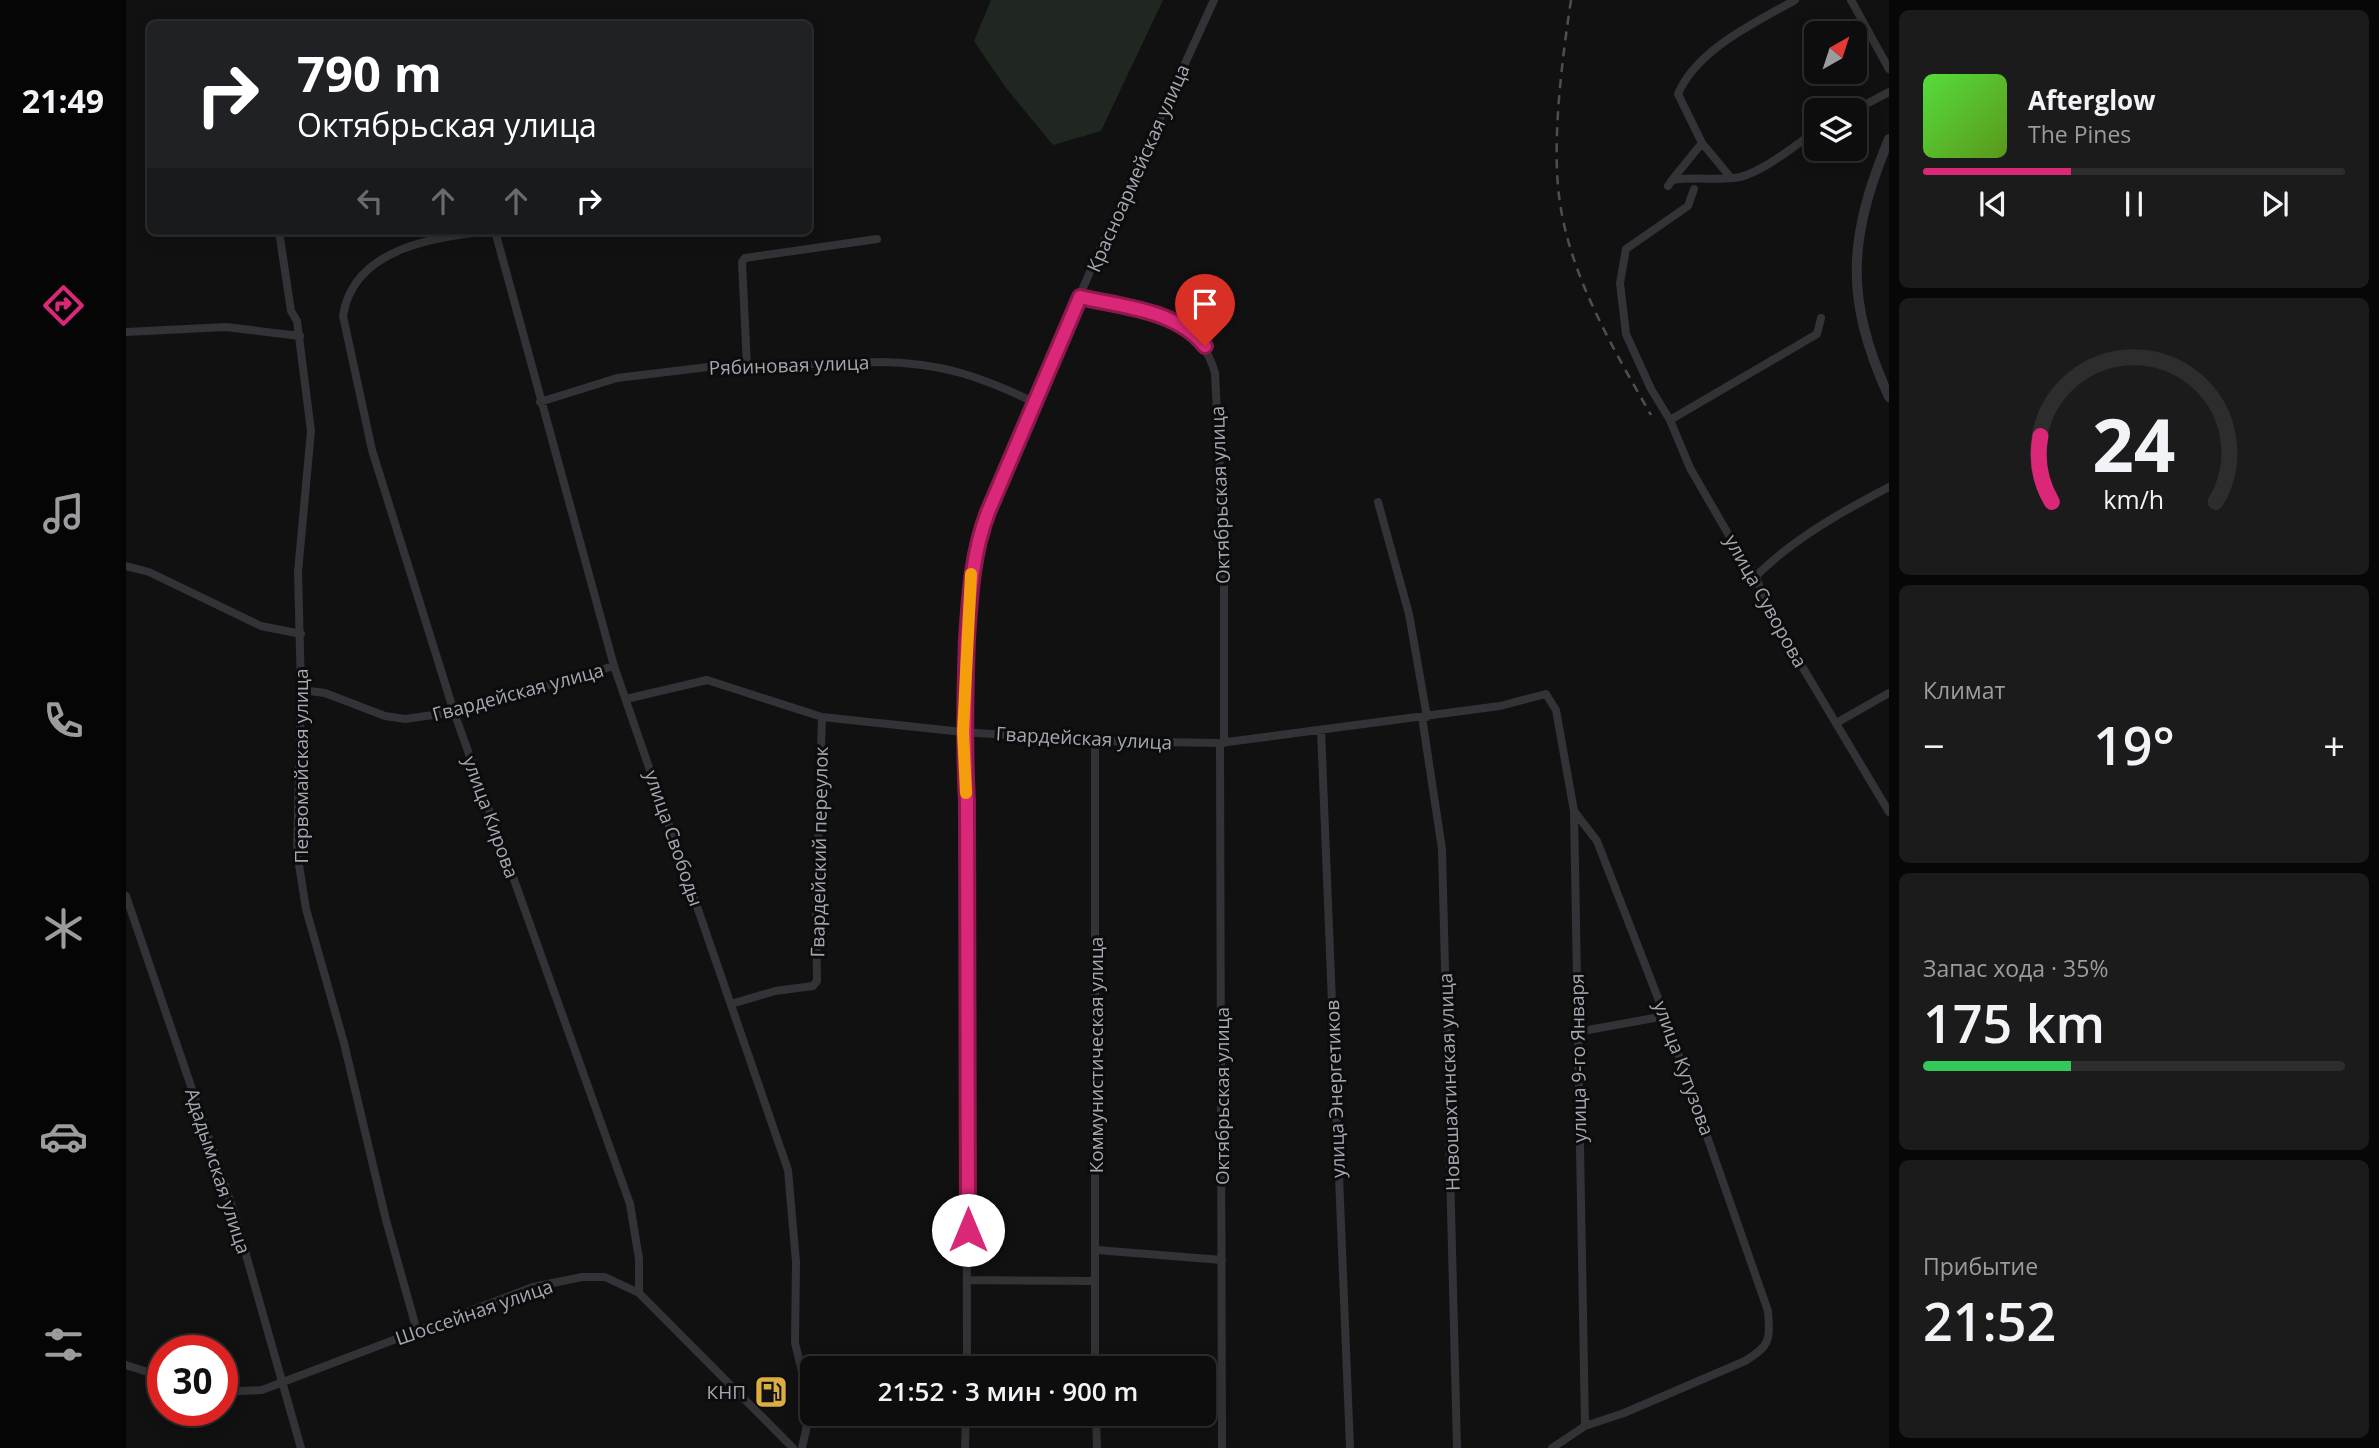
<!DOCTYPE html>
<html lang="ru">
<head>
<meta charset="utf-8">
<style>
	body { margin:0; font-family:"Open Sans",sans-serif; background:#1b1b1c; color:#f1f3f6; height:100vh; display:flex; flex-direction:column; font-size:26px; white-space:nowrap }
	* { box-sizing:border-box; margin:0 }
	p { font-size:23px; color:#9a9c9e }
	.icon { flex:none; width:38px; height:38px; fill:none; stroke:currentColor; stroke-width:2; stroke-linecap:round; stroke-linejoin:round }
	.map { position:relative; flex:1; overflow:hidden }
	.sheet { display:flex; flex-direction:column; gap:10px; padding:10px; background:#070708; width:490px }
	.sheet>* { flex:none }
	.guide { position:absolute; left:21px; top:21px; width:665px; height:214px; border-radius:10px; box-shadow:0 4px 18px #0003,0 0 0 2px #2d2d2e; background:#202124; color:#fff; overflow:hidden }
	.needle { width:46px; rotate:39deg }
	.tools { position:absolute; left:1678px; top:21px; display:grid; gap:14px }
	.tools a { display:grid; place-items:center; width:63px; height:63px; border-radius:10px; background:#0d0d0e; box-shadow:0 4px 18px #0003,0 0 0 2px #2d2d2e; font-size:35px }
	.speed { position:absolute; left:21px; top:1335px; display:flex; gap:14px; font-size:35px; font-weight:700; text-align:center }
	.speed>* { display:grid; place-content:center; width:91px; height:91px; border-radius:50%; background:#0d0d0e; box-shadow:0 4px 18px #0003,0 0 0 2px #2d2d2e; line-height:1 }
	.speed .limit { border:10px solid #d22; background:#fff; color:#111 }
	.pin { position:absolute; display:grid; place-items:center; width:60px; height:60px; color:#fff; margin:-72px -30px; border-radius:50% 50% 50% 0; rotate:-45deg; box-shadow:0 0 7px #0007 }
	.pin .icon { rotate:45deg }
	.me { position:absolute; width:77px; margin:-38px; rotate:0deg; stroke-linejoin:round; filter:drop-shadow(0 0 5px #0008) }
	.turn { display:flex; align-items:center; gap:24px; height:147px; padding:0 35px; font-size:32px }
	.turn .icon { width:91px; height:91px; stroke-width:2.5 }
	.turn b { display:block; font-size:49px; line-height:60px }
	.lanes { display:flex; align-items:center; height:66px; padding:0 35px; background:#0003; justify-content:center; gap:35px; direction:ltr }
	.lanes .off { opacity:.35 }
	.big { font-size:52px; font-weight:600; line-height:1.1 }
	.sheet .widget { flex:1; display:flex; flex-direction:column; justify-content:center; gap:10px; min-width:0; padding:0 24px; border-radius:10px; background:#1b1b1c }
	.sheet .dial { align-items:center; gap:0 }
	.dial svg { height:182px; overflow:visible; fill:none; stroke:#2d2d2e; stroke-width:7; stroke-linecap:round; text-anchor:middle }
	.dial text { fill:#f1f3f6; stroke:none }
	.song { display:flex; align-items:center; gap:21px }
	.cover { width:84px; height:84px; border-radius:10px; background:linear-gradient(135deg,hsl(110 70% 55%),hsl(90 70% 35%)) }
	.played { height:7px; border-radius:4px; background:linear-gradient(90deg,#db2777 35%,#2d2d2e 35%) }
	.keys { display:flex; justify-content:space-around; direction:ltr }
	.heat { display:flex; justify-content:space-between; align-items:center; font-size:38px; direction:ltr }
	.charge { height:10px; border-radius:5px; background:linear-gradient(90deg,#34c759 35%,#2d2d2e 0) }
	.trip { position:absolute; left:674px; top:1356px; width:416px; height:70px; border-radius:10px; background:#0d0d0e; box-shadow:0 4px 18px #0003,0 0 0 2px #2d2d2e; font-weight:600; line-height:70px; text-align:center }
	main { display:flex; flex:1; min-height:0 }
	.tabs { display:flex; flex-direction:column; width:126px; justify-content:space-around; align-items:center; background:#050506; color:#9a9c9e }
	.tabs .icon { width:49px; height:49px }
	.tabs .on { color:#db2777 }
	.tabs b { font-size:32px; color:#f1f3f6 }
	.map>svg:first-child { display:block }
	.green { fill:#202721 }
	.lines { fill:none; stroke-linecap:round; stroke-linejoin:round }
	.minor { stroke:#333337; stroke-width:8 }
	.tertiary { stroke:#333337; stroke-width:10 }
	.rail { stroke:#4e4f54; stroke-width:2.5; stroke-dasharray:9 7; stroke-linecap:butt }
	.route-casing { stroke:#8e194d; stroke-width:18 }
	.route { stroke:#db2777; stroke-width:12 }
	.slow { stroke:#f59e0b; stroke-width:12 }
	.labels { text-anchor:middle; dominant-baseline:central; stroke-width:6; stroke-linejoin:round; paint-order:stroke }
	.street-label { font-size:19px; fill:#a4a8b1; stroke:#0c0c0d }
	.poi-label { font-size:19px; fill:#a4a8b1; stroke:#0c0c0d; text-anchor:end }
</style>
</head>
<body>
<main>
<nav class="tabs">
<b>21:49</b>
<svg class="icon on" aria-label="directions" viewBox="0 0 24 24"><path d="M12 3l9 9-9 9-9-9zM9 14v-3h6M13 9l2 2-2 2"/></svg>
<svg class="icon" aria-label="music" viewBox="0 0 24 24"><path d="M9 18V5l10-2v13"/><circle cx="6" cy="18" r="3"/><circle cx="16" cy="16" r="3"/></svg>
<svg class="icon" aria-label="phone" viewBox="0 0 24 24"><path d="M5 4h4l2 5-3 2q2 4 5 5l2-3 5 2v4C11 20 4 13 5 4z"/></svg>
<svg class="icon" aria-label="climate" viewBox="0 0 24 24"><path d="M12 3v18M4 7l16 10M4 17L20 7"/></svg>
<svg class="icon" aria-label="car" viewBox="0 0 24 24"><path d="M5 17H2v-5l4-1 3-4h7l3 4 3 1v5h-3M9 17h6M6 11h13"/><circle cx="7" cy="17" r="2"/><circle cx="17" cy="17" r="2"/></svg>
<svg class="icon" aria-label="filters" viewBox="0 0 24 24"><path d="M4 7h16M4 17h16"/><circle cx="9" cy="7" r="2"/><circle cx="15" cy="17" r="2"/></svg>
</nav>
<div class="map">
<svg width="1763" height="1448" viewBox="0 0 1763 1448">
	<rect width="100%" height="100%" fill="#111112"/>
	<path class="green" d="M 865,0 L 1037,0 L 975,131 L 927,145 L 880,88 L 848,41 Z"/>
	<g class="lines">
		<path class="minor" d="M 1725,0 L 1763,69
			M 1729,110 L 1763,92
			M 1605,178 L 1576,143 L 1552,94 C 1571,49 1629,23 1669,0
			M 1546,180 L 1576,143
			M 1542,186 L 1546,180 C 1567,177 1587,180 1608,178 C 1632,176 1670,145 1690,131
			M 1568,189 L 1562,206 L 1500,249 L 1494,283 L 1500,334 L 1525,389 L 1544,420 L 1564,468 L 1619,563 L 1630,576 L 1640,606 L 1763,812
			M 153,231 L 165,311 L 171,321 L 185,431 L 172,572 L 175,690 L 171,852 L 180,909 L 218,1043 L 260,1220 L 291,1331
			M 367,231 C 310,236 227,248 217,316 L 246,450 L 328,712 L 504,1204 L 513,1259 L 513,1293
			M 369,231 L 488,666 L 662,1170 L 670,1262 L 669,1343 L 685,1408 L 676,1448
			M 954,297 C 1008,310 1072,310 1089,373 L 1098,555 L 1098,743
			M 0,332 L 100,327 L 174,336
			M 621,366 L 616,262 L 619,258 L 751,239
			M 414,402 L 491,378 L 582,367 L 756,362 C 817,363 855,377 908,402
			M 1544,420 L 1691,334 L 1695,318
			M 1252,502 L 1283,614 L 1301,717
			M 0,566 L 23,572 L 135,626 L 175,634
			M 1630,576 C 1667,539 1717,511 1763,487
			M 175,690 L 199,693 L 259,716 L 279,719 L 328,712 L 488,666
			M 500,699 L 581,680 L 696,717 L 837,732 L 969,741 L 1094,743 L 1374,706 L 1420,694 L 1430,710 L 1448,811 L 1459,1426
			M 1296,717 L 1316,849 L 1331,1448
			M 1712,722 L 1763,693
			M 1195,730 L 1224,1448
			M 1094,743 L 1096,1448
			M 0,896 L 107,1209 L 175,1448
			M 605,1004 L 649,991 L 687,986 L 691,981 L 690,913 L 696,717
			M 1451,1032 L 1539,1016
			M 971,1250 L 1096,1260
			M 842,1280 L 967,1281
			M 0,1365 L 37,1377
			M 841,1368 L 840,801 C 836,716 832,592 861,512 L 966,267 L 1088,0
			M 969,1368 L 969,741
			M 96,1392 L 136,1390 L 407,1287 L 456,1277 L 479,1277 L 513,1293 L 667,1448
			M 970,1414 L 971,1448
			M 839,1448 L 840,1414
			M 1426,1448 L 1459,1426 L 1498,1413 L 1619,1361 C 1645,1345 1644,1340 1642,1311 L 1539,1016 L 1471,841 L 1448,811"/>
		<path class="tertiary" d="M 1763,139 C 1722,238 1718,298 1763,397"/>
		<path class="rail" d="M 1445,0 C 1436,60 1425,144 1434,203 C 1445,278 1488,350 1525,415"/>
	</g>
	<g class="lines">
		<defs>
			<path id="route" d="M 842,1230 L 841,802 C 838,747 839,694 841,639 C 844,595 846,554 862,512 L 954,297 C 996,307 1051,310 1079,346"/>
		</defs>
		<use href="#route" class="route-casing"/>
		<use href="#route" class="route"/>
		<path class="slow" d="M 840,793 L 837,732 L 845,574"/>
	</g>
	<defs>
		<symbol id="fuel-square" viewBox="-11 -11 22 22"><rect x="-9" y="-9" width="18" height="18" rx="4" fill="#dbae40" stroke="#0c0c0d"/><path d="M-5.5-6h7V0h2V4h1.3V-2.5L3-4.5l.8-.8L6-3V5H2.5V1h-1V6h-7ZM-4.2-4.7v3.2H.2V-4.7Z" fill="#111"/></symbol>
	</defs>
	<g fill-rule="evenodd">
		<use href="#fuel-square" x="626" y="1373" width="38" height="38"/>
	</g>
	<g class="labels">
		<g class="street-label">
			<text transform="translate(1012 168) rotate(-66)">Красноармейская улица</text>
			<text transform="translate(663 365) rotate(-2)">Рябиновая улица</text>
			<text transform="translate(1094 495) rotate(-92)">Октябрьская улица</text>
			<text transform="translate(1640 601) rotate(61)">улица Суворова</text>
			<text transform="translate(392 692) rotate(-15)">Гвардейская улица</text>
			<text transform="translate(958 738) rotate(3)">Гвардейская улица</text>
			<text transform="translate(175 766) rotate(-90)">Первомайская улица</text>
			<text transform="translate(365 817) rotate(70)">улица Кирова</text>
			<text transform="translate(548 838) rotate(71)">улица Свободы</text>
			<text transform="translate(693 852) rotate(-89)">Гвардейский переулок</text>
			<text transform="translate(970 1055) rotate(-90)">Коммунистическая улица</text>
			<text transform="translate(1452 1058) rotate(-91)">улица 9-го Января</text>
			<text transform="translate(1558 1068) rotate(70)">улица Кутузова</text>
			<text transform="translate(1323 1082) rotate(-92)">Новошахтинская улица</text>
			<text transform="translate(1209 1089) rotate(-92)">улица Энергетиков</text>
			<text transform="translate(1096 1096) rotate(-90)">Октябрьская улица</text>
			<text transform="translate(92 1171) rotate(72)">Ададымская улица</text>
			<text transform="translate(348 1312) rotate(-19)">Шоссейная улица</text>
		</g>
		<g class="poi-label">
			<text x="620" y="1392">КНП</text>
		</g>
	</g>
</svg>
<div class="tools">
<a><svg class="needle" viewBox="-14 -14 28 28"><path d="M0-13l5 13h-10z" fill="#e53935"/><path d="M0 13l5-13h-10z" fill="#9a9c9e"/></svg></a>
<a><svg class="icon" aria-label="layers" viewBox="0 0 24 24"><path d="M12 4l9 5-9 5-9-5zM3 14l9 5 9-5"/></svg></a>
</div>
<div class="speed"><div class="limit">30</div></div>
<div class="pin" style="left:1079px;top:346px;background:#d93025"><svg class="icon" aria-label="arrive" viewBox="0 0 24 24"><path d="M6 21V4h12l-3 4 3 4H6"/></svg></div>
<svg class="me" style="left:842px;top:1230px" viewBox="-20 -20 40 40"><circle r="19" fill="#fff"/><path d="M0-13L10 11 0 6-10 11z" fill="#db2777"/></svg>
<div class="trip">21:52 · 3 мин · 900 m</div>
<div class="guide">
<div class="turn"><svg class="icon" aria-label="right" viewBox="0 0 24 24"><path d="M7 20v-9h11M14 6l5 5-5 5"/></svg><div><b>790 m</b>Октябрьская улица</div></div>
<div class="lanes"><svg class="icon off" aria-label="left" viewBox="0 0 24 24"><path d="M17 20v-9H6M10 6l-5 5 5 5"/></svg><svg class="icon off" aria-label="ahead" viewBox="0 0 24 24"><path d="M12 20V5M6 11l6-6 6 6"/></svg><svg class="icon off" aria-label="ahead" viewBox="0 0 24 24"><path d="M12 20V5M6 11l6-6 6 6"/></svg><svg class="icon" aria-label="right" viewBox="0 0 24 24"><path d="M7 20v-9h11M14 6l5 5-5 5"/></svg></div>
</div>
</div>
<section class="sheet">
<div class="widget">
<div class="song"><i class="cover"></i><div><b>Afterglow</b><p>The Pines</p></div></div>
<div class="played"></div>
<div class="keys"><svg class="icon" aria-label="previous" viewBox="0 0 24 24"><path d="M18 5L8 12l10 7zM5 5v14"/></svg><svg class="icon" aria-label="pause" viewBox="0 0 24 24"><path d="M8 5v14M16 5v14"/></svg><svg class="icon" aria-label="next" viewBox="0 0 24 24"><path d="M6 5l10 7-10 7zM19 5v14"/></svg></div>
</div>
<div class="widget dial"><svg viewBox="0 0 100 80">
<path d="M14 69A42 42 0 1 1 86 69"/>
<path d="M14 69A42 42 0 0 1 9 40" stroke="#db2777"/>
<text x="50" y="56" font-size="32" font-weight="700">24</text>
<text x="50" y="72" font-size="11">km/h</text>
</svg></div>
<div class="widget"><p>Климат</p>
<div class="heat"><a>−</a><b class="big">19°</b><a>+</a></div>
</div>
<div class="widget"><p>Запас хода · 35%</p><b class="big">175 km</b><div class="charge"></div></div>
<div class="widget"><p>Прибытие</p><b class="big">21:52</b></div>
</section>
</main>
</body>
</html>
